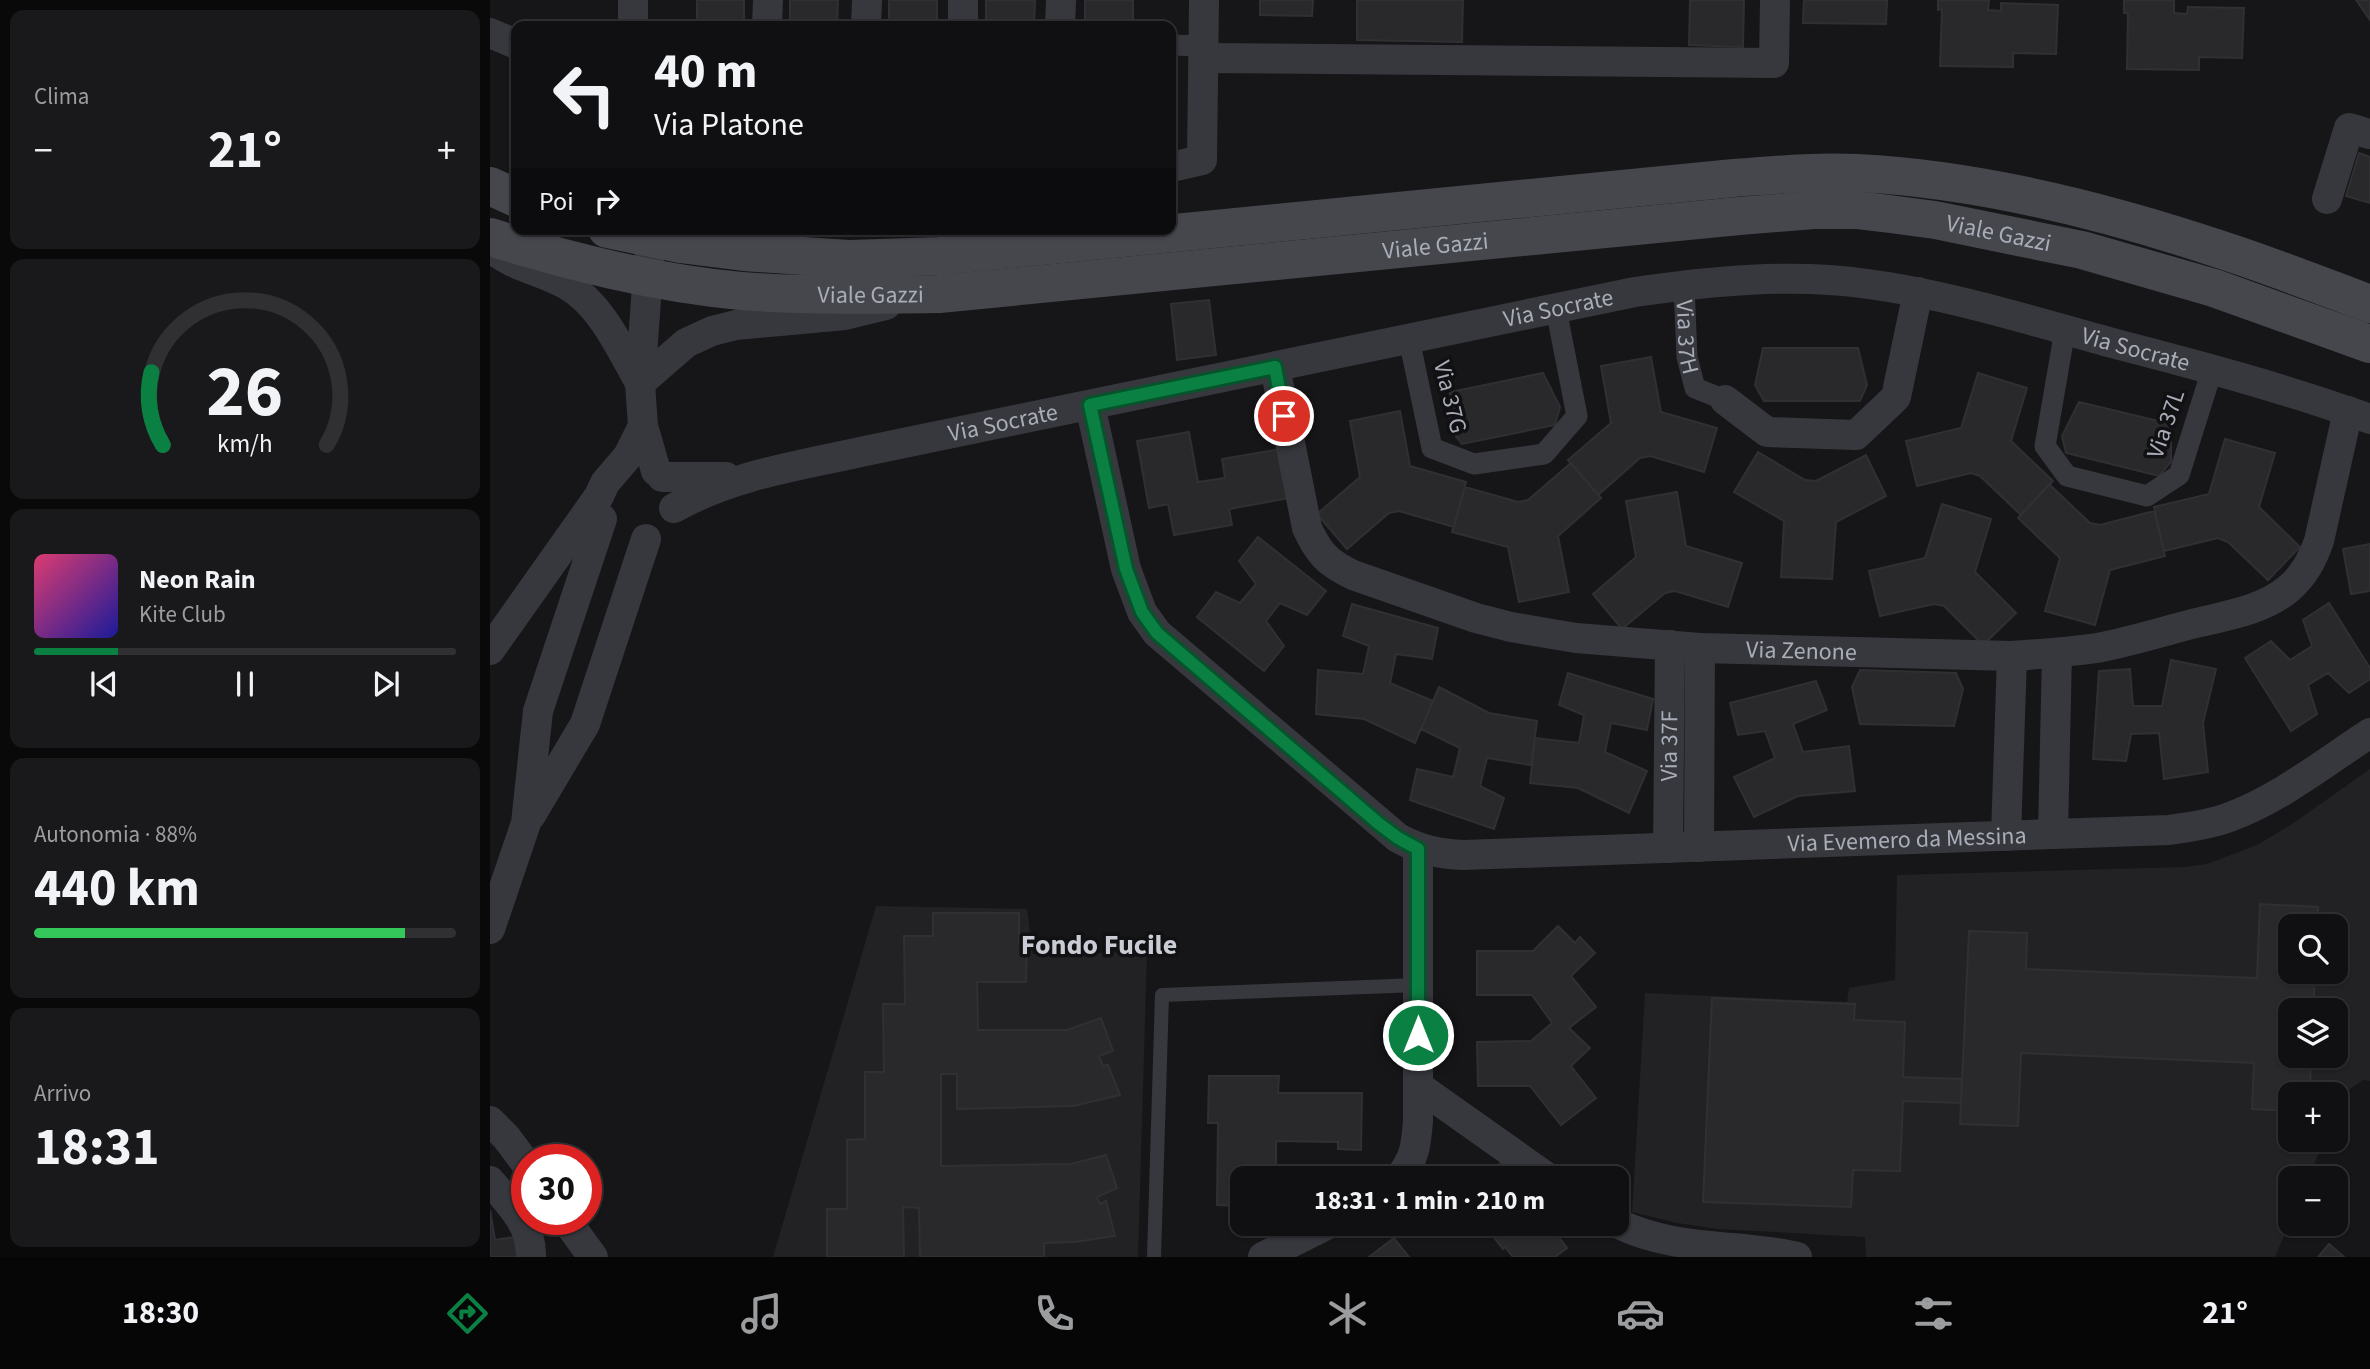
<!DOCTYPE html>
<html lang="it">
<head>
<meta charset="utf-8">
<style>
	body { margin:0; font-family:"Source Sans 3",sans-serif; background:#19191b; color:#f1f3f6; height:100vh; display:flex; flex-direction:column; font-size:26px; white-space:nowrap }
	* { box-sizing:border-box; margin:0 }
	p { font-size:23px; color:#9c9d9f }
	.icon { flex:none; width:38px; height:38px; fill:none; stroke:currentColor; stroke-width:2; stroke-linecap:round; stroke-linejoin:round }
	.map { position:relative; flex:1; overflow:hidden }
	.sheet { display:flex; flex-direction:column; gap:10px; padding:10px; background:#09090a; width:490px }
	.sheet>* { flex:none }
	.hud { position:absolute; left:21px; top:21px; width:665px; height:214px; border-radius:14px; box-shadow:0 2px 5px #0004,0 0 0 2px #303032; background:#101012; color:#f1f3f6; overflow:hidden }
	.controls { position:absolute; left:1788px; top:914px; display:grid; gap:14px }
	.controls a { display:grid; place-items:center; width:70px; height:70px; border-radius:14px; background:#101012; box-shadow:0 2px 5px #0004,0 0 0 2px #303032; font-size:35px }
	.speed { position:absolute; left:21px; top:1144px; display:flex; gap:14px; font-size:35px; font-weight:700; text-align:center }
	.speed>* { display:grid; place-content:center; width:91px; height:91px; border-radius:50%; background:#101012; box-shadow:0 2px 5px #0004,0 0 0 2px #303032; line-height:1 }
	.speed .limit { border:10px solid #d22; background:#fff; color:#111 }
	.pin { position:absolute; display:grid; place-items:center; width:60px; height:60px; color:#fff; margin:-30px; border:4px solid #fff; border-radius:50%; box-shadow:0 2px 7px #0007 }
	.me { position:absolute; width:77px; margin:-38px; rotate:0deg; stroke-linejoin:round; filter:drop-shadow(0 0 5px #0008) }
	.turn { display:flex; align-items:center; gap:24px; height:147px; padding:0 28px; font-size:32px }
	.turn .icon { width:91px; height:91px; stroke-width:2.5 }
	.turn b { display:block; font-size:49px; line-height:60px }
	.then { display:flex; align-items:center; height:66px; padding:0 28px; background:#0003; gap:14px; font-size:26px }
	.big { font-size:52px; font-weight:700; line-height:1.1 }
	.sheet .tile { flex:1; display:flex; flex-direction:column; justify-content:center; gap:10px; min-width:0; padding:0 24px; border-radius:14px; background:#19191b }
	.sheet .dial { align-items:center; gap:0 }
	.dial svg { height:182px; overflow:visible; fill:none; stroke:#303032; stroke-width:7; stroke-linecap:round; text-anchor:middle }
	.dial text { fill:#f1f3f6; stroke:none }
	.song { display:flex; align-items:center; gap:21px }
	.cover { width:84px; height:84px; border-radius:10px; background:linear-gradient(135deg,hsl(340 70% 55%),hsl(240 70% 35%)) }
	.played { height:7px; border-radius:4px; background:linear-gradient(90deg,#0b8043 20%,#303032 20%) }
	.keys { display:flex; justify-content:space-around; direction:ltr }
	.heat { display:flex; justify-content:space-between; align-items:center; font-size:38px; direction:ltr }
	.charge { height:10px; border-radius:5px; background:linear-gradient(90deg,#34c759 88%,#303032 0) }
	.trip { position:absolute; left:740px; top:1166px; width:399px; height:70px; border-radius:14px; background:#101012; box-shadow:0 2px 5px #0004,0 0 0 2px #303032; font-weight:700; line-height:70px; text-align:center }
	.menu { display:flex; height:112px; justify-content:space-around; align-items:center; background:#060607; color:#9c9d9f }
	.menu .icon { width:49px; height:49px }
	.menu .current { color:#0b8043 }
	.menu b { font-size:32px; color:#f1f3f6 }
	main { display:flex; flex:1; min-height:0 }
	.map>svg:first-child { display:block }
	.built { fill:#222225; fill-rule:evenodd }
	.building { fill:#29292c; stroke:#303034; stroke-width:2 }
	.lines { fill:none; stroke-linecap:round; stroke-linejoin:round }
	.service { stroke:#37383d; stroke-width:14 }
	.pedestrian { stroke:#37383d; stroke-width:21 }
	.minor { stroke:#37383d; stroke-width:30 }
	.secondary { stroke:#45474d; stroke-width:38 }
	.route-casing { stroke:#07532c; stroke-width:18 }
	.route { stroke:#0b8043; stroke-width:12 }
	.labels { text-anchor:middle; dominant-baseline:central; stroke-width:7; stroke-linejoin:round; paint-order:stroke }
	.street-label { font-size:24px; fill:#a8adb8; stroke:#111113 }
	.quarter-label { font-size:28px; font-weight:bold; fill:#c9ccd4; stroke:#111113 }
</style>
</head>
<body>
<main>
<section class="sheet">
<div class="tile"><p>Clima</p>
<div class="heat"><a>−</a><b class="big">21°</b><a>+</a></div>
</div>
<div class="tile dial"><svg viewBox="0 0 100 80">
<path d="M14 69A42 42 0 1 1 86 69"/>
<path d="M14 69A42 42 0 0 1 9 37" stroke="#0b8043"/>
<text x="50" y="56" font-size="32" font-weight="700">26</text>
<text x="50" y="72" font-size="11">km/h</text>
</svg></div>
<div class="tile">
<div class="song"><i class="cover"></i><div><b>Neon Rain</b><p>Kite Club</p></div></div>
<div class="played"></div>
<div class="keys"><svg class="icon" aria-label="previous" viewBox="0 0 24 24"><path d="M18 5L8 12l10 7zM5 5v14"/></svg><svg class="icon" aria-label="pause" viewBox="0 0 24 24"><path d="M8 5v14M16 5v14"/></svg><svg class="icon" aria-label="next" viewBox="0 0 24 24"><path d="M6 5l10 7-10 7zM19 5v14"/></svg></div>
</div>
<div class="tile"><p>Autonomia · 88%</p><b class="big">440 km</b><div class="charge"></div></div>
<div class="tile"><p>Arrivo</p><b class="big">18:31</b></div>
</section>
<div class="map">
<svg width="1880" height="1257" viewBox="0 0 1880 1257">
	<rect width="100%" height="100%" fill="#161618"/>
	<path class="built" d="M 1880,769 L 1880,1081 L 1873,1080 L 1860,1089 L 1846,1108 L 1846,1094 L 1801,1094 L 1801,1139 L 1834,1139 L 1819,1178 L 1801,1178 L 1801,1219 L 1785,1257 L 1376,1257 L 1375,1237 L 1228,1229 L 1187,1223 L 1142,1212 L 1155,993 L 1357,1002 L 1359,988 L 1405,980 L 1407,875 L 1694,867 L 1717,864 L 1767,845 L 1802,824 ZM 1801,926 L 1846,926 L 1846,971 L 1801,971 ZM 1801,1010 L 1846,1010 L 1846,1055 L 1801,1055 Z
		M 386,906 L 537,909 L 543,954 L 657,952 L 648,1257 L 283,1257 Z"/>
	<path class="building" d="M 207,0 L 254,0 L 254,26 L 207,26 Z
		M 300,0 L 348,0 L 347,26 L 300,26 Z
		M 399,0 L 447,0 L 447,26 L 399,26 Z
		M 496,0 L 545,0 L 544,26 L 496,26 Z
		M 595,0 L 643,0 L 643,21 L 595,21 Z
		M 770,0 L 823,0 L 822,16 L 770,15 Z
		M 867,0 L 973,0 L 972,42 L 867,40 Z
		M 1200,0 L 1254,0 L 1253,47 L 1199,45 Z
		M 1314,0 L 1397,0 L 1396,24 L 1313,23 Z
		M 1448,0 L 1499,0 L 1498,10 L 1511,11 L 1511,3 L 1568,5 L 1566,54 L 1523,53 L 1523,67 L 1450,66 L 1452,9 L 1448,10 Z
		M 1634,0 L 1684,0 L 1684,13 L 1697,14 L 1698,7 L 1754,8 L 1752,58 L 1709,57 L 1709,70 L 1637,69 L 1638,13 L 1634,13 Z
		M 1866,0 L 1880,0 L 1880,20 Z
		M 1869,153 L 1880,157 L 1880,203 L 1856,196 Z
		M 719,300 L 726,355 L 687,360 L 681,304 Z
		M 1273,348 L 1368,348 L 1377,385 L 1370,401 L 1274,401 L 1265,385 Z
		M 1161,357 L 1171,412 L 1227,428 L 1214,472 L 1160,456 L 1150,458 L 1108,495 L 1078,460 L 1121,423 L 1111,366 Z
		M 1053,373 L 1070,407 L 1065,425 L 972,444 L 960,429 L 960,392 Z
		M 1488,373 L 1537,388 L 1521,441 L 1563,481 L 1531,515 L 1490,476 L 1481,473 L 1427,486 L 1416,441 L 1471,428 Z
		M 1589,402 L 1681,424 L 1681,462 L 1669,476 L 1576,453 L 1572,436 Z
		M 910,411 L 920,466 L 976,482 L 964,527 L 909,511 L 899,513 L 857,549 L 827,514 L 870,477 L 860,421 Z
		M 699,432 L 708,482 L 735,478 L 732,459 L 791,449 L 799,498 L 739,509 L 742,525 L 684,535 L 678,504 L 659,508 L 647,441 Z
		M 1735,439 L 1785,453 L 1769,507 L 1810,547 L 1778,580 L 1738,542 L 1728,538 L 1674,551 L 1664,507 L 1719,494 Z
		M 1268,452 L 1315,480 L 1326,481 L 1376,455 L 1396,496 L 1346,522 L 1342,579 L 1291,577 L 1294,521 L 1244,492 Z
		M 1081,463 L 1111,498 L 1068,536 L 1079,592 L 1029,602 L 1018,547 L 962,532 L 975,487 L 1028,502 L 1038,500 Z
		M 1559,484 L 1600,523 L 1610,525 L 1664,511 L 1675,556 L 1620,570 L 1605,625 L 1555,611 L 1570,558 L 1528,518 Z
		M 1187,492 L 1196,546 L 1252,563 L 1238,607 L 1185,591 L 1175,593 L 1132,629 L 1103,594 L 1146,557 L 1136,501 Z
		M 1452,504 L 1501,519 L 1485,572 L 1526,613 L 1493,645 L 1454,606 L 1444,604 L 1390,616 L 1379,571 L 1435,558 Z
		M 768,537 L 836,591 L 817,615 L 790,603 L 776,621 L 794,646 L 774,671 L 707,617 L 726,592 L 750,603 L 766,584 L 749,561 Z
		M 1880,544 L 1880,591 L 1861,594 L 1853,549 Z
		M 1839,603 L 1880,668 L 1880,679 L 1859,693 L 1838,673 L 1818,685 L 1827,714 L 1801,731 L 1755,658 L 1781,641 L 1800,660 L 1822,646 L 1813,620 Z
		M 862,604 L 948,628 L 942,659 L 906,654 L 900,683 L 943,701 L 925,743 L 874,719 L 826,714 L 828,670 L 873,674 L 879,646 L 853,636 Z
		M 1681,660 L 1726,669 L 1713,723 L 1718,772 L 1674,779 L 1669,733 L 1641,734 L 1636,761 L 1603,759 L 1609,671 L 1640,669 L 1643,706 L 1672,706 Z
		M 1370,670 L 1466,673 L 1473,689 L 1464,726 L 1370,724 L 1362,687 Z
		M 1078,673 L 1163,699 L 1157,730 L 1121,723 L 1115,752 L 1157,771 L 1139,813 L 1088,788 L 1040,783 L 1045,738 L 1089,743 L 1094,715 L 1069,705 Z
		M 1326,681 L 1337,710 L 1303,724 L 1313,752 L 1359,746 L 1365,791 L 1308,796 L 1264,817 L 1244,777 L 1285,758 L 1275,731 L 1248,735 L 1240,703 Z
		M 949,687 L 999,713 L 1047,721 L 1041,765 L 997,758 L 990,786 L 1014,798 L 1004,829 L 920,800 L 927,769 L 963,777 L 970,748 L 931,729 Z
		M 1770,904 L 1828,907 L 1827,926 L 1801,926 L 1801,971 L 1825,971 L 1823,1010 L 1801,1010 L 1801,1055 L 1821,1055 L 1820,1094 L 1801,1094 L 1801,1111 L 1762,1109 L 1764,1063 L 1531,1053 L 1528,1126 L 1470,1124 L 1479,931 L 1537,933 L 1536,969 L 1767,978 Z
		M 443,913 L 529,913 L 529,944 L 537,944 L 536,982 L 487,982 L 488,1030 L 577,1030 L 611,1018 L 623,1051 L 609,1056 L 613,1066 L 618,1065 L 630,1095 L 583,1106 L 467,1109 L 467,1074 L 451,1074 L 451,1166 L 581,1164 L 616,1155 L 627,1188 L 607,1197 L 610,1204 L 616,1201 L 625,1236 L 584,1242 L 554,1243 L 554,1257 L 430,1257 L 429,1208 L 413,1207 L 414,1257 L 337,1257 L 337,1209 L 357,1209 L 357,1140 L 375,1139 L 375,1072 L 394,1072 L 393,1004 L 415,1004 L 414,936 L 443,936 Z
		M 1068,926 L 1085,943 L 1090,937 L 1105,953 L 1081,976 L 1106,1007 L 1079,1028 L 1100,1048 L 1081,1066 L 1106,1098 L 1071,1125 L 1040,1086 L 988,1086 L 987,1042 L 1041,1041 L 1062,1023 L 1042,995 L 987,995 L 987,951 L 1043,951 Z
		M 1222,998 L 1365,1004 L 1364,1020 L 1415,1022 L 1413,1077 L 1472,1079 L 1471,1103 L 1413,1101 L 1410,1171 L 1363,1170 L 1361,1207 L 1213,1202 Z
		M 719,1076 L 789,1076 L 788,1093 L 872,1093 L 871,1150 L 848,1149 L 848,1142 L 786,1141 L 786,1178 L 752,1178 L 752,1206 L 727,1205 L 728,1123 L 718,1123 Z
		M 1012,1162 L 1024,1178 L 991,1178 Z
		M 0,1210 L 5,1240 L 24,1237 L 27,1257 L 0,1257 Z
		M 997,1223 L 1058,1223 L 1077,1248 L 1065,1257 L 1023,1257 L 1015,1247 L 1013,1249 L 995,1226 Z
		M 904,1238 L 919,1257 L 879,1257 Z
		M 1839,1244 L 1854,1257 L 1828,1257 Z"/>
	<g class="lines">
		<path class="service" d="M 664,1257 L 672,995 L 928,985"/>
		<g class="pedestrian">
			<path d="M 681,45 L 714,46"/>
			<path id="s1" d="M 1194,285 L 1197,357 L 1205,388 L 1235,400"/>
			<path d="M 1575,330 L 1555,446 L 1577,476 L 1657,496 L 1689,475 L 1722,370"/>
			<path d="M 919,339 L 942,448 L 984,464 L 1054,454 L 1087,416 L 1066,309"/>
		</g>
		<g class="minor">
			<path d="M 143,26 L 143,0"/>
			<path d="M 277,26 L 278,0"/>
			<path d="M 376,26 L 377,0"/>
			<path d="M 473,26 L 473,0"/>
			<path d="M 570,26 L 571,0"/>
			<path d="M 0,33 L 26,44"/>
			<path d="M 714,58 L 1284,63 L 1285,0"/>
			<path d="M 681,167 L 712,160 L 714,0"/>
			<path d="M 1837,199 L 1859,128 L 1880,134"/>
			<path d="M 0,247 C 22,267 51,270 77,285 C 112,305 131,350 150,383"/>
			<path d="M 159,258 L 150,383 L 153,426 L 166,471"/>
			<path id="s2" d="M 785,367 L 817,528 C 829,554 838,563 863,575 L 986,618 L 1021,627 L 1086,638 L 1210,648 L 1522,656 C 1550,654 1579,652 1607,648 C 1639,642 1671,632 1702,624 C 1734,616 1771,611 1797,590 C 1814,576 1822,560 1829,541 L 1858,411"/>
			<path d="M 150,383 L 196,343 L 222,331 L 246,325 L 355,315 L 396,305"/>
			<path d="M 1235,400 L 1277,432 L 1366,435 L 1406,397 L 1428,292"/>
			<path id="s3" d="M 600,405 L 636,569 L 652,612 L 667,633 L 908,838 C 930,850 949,854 974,855 L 1679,830 C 1698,827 1718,825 1737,818 C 1788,800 1834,763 1880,733"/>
			<path d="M 172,477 L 236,477"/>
			<path id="s4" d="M 184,508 C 244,474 313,465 380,450 L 1145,292 C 1221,281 1301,273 1378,284 C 1461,295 1545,322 1626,344 C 1711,366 1797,389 1880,419"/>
			<path d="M 0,650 L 109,496 L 115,483 L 138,456 L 153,426"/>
			<path d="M 41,815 L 95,724 L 156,539"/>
			<path d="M 1563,834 L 1567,653"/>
			<path d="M 1516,836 L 1522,656"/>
			<path d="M 1209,847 L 1210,648"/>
			<path id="s5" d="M 1178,848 L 1180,645"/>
			<path d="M 0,929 L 36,823 L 48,711 L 112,519"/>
			<path d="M 928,1086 L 1058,1178"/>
			<path d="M 0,1121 L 16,1137 L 37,1165"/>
			<path d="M 909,1178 C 925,1158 926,1146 928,1121 L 928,849"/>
			<path d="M 0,1181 C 20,1204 42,1225 41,1257"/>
			<path d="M 76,1220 L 103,1257"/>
			<path d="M 1127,1223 C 1167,1243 1209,1245 1253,1249 C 1271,1251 1289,1252 1307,1257"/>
			<path d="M 773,1257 L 840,1223"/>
		</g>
		<g class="secondary">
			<path d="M 0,186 L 26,198"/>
			<path d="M 117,229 L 190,244 L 254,252 L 359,259 L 450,256 L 1244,178 C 1285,175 1326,171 1367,173 C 1490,179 1619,212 1735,251 C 1784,267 1832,286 1880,304"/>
			<path id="s6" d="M 0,237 C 82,262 165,283 251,291 C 317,296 382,295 449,294 L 1249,216 L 1324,210 L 1366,210 L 1400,214 L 1445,220 L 1592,250 L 1724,288 L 1880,344"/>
		</g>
	</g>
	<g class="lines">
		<defs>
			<path id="route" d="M 794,416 L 785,367 L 600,405 L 636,569 L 652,612 L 667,633 L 888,823 L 908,838 L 928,849 L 928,1035"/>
		</defs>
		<use href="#route" class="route-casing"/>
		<use href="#route" class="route"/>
	</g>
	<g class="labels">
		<g class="street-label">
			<text stroke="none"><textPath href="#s6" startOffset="1521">Viale Gazzi</textPath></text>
			<text stroke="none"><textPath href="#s6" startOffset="954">Viale Gazzi</textPath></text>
			<text stroke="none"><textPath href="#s6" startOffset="387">Viale Gazzi</textPath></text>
			<text stroke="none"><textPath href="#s4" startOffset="908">Via Socrate</textPath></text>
			<text stroke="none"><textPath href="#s1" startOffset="52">Via 37H</textPath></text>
			<text stroke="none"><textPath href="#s4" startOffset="1496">Via Socrate</textPath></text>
			<text transform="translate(960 397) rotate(76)">Via 37G</text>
			<text stroke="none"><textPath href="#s4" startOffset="341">Via Socrate</textPath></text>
			<text transform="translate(1676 424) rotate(-71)">Via 37L</text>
			<text stroke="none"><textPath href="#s2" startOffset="690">Via Zenone</textPath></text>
			<text stroke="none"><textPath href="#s5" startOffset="102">Via 37F</textPath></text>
			<text stroke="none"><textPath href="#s3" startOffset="1068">Via Evemero da Messina</textPath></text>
		</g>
		<g class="quarter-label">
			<text x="609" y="945">Fondo Fucile</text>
		</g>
	</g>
</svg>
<div class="controls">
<a><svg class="icon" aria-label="search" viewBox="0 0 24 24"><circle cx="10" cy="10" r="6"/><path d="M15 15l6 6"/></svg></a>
<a><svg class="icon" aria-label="layers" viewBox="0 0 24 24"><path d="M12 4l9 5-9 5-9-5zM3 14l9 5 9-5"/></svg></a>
<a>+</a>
<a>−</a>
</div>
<div class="speed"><div class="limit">30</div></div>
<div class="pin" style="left:794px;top:416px;background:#d93025"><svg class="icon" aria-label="arrive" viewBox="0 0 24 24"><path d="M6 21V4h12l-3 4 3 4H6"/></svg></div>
<svg class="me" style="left:928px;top:1035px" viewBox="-20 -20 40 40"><circle r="17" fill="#0b8043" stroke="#fff" stroke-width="3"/><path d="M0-11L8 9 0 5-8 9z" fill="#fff"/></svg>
<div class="trip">18:31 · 1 min · 210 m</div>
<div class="hud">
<div class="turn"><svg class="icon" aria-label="left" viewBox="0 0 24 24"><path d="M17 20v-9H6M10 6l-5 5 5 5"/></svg><div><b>40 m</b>Via Platone</div></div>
<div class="then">Poi<svg class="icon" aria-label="right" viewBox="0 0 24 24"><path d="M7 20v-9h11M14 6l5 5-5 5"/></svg></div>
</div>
</div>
</main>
<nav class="menu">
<b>18:30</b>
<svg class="icon current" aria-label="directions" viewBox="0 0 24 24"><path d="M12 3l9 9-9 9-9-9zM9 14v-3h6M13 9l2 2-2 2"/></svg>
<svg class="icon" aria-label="music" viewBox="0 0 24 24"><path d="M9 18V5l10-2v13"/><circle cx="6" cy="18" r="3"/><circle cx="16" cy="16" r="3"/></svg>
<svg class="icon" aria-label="phone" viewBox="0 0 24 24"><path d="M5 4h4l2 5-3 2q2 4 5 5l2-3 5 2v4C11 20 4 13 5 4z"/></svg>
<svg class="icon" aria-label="climate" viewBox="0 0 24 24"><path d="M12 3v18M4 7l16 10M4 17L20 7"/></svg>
<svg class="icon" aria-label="car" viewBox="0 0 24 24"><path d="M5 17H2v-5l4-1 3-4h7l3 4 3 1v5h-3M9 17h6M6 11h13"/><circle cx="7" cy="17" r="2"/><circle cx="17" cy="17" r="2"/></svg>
<svg class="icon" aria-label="filters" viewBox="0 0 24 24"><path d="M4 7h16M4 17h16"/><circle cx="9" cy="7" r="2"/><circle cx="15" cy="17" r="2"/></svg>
<b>21°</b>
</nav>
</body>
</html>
